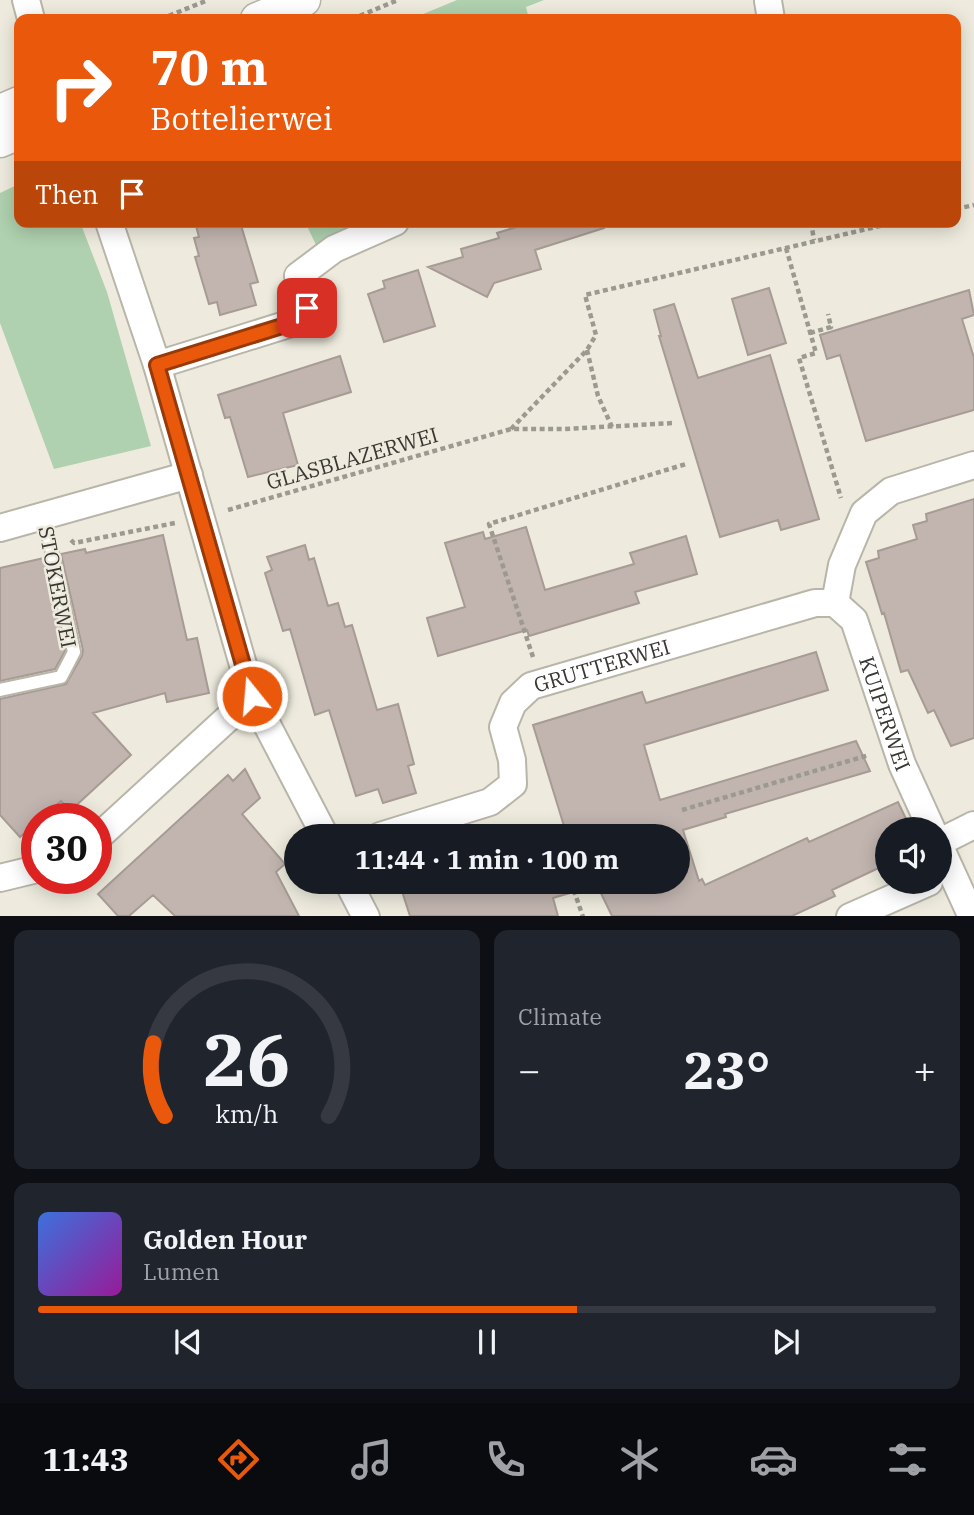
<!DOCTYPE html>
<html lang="en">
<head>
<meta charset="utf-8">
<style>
	body { margin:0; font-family:"IBM Plex Serif",serif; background:#20242c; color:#f1f3f6; height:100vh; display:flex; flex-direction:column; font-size:26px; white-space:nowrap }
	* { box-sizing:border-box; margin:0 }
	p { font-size:23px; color:#9ea1a6 }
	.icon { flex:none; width:38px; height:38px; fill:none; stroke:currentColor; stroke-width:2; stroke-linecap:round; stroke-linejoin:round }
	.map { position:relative; height:916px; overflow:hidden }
	.details { display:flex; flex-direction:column; gap:14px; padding:14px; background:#0d0f14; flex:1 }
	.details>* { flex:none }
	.top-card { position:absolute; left:14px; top:14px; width:947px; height:214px; border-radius:14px; box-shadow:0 4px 18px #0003; background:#ea580c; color:#fff; overflow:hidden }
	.fabs { position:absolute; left:875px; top:817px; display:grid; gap:14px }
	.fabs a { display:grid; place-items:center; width:77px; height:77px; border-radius:50%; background:#171b24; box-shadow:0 4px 18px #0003; font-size:35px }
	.speed { position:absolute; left:21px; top:803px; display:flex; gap:14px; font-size:35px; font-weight:700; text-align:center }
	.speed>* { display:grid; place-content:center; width:91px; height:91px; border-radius:50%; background:#171b24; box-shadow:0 4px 18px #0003; line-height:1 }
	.speed .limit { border:10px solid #d22; background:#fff; color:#111 }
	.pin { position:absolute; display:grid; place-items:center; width:60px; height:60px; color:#fff; margin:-30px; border-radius:14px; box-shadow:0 4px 10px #0006 }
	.me { position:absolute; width:77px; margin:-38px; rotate:343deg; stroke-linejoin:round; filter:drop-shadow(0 0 5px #0008) }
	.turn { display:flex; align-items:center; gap:24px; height:147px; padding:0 21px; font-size:32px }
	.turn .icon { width:91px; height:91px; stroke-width:2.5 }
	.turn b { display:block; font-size:49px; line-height:60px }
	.then { display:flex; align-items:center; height:66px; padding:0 21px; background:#0003; gap:14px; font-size:26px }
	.big { font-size:52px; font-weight:700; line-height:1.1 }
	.details .tile { flex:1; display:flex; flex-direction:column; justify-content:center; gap:10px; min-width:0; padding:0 24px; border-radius:14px; background:#20242c }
	.details .dial { align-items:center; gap:0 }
	.dial svg { height:182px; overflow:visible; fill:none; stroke:#363941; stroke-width:7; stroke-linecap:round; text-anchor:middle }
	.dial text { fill:#f1f3f6; stroke:none }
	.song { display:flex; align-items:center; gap:21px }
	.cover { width:84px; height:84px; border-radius:10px; background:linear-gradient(135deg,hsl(220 70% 55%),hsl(300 70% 35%)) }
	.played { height:7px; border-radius:4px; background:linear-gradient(90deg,#ea580c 60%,#363941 60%) }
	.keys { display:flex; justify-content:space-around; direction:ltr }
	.heat { display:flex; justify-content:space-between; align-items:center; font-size:38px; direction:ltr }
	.details .tiles { flex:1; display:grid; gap:14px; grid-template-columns:1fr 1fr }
	.tile:last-child { grid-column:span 2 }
	.trip { position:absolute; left:284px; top:824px; width:406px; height:70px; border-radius:35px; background:#171b24; box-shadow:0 4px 18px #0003; font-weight:700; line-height:70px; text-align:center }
	.menu { display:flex; height:112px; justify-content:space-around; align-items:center; background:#090b0e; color:#9ea1a6 }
	.menu .icon { width:49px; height:49px }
	.menu .current { color:#ea580c }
	.menu b { font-size:32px; color:#f1f3f6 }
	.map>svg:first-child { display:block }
	.green { fill:#afd1af }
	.building { fill:#c2b5b0; stroke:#a79b95; stroke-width:2 }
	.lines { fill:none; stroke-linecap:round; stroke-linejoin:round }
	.service-casing { stroke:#b8b5a9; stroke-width:16 }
	.minor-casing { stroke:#b8b5a9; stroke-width:30 }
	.tertiary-casing { stroke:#b8b5a9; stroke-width:35 }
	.path { stroke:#9c9a90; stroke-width:4.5; stroke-dasharray:5 3.5; stroke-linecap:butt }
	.service { stroke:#fff; stroke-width:12 }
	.minor { stroke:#fff; stroke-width:26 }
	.tertiary { stroke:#fff; stroke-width:32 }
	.route-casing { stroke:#983908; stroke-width:18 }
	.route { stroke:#ea580c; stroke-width:12 }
	.labels { text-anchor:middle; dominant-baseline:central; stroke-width:5; stroke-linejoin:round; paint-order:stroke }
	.street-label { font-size:21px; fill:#383732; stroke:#eeebde }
</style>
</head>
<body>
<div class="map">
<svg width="974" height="917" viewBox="0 0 974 917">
	<rect width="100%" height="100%" fill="#eeebde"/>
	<path class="green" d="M 457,0 L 544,0 L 526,7 L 529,19 L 411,19 Z
		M 19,184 L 19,222 L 80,222 L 107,292 L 151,446 L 54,469 L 0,323 L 0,193 Z
		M 305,222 L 365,222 L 317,247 Z"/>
	<path class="building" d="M 195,222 L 240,222 L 258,282 L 250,284 L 256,305 L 220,315 L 217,302 L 209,304 L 195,257 L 199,256 L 194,238 L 199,237 Z
		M 533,222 L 603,222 L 604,228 L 535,250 L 541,269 L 494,283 L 487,297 L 428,267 L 463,257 L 461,249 L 499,238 L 497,233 Z
		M 418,270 L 435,326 L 384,342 L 368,294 L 385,288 L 383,281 Z
		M 769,288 L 786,343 L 748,355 L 732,299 Z
		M 969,290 L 974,315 L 962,319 L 974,358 L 974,410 L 866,441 L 840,355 L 827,359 L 820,335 Z
		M 674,304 L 698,378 L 770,355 L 819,519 L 781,530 L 778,520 L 720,537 L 659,336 L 661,336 L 654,310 Z
		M 340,356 L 351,392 L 283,413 L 298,465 L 248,477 L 230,417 L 225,418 L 218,395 Z
		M 974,499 L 974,738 L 951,746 L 934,710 L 928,713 L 908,670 L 901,672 L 884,613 L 882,614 L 866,562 L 879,558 L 878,551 L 917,539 L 913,525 L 927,521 L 926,514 Z
		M 526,527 L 545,590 L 634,564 L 630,553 L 686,536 L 697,574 L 635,592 L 639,603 L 529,636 L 527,630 L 438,656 L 427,618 L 465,607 L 445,543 L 483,532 L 485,539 Z
		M 163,535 L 187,640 L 197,638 L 209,693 L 167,702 L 165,693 L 93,713 L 131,755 L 70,811 L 61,801 L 41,819 L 37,819 L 37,822 L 20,837 L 0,815 L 0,699 L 66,684 L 82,656 L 83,650 L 61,554 L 85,549 L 86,553 Z
		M 305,545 L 309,560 L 314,558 L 328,606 L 338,603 L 345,627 L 352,625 L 377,710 L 398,704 L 414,764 L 408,766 L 416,793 L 383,803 L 378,789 L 356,796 L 329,710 L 315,715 L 290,629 L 283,631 L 265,573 L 272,570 L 267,557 Z
		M 44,558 L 65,651 L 55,669 L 0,681 L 0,568 Z
		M 816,652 L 828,690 L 644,745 L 660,800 L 856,741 L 870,771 L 725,814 L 726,817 L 683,830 L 699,881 L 702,879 L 705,885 L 807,838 L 809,842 L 898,802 L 909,825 L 899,830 L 887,830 L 887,864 L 832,890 L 835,896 L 792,916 L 612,916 L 597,885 L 553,898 L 558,916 L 410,916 L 399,882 L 677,882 L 677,836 L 530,836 L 564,826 L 533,725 L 642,692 L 646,703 Z
		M 245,769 L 260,798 L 242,814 L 285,864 L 276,872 L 299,916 L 175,916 L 153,895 L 129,916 L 118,916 L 98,894 L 228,775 L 233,781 Z"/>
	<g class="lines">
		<defs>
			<path id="service" d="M 0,690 L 61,677 L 74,652 L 44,516"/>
			<g id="minor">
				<path d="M 26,0 L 31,19"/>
				<path d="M 768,1 L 771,19"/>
				<path d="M 109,222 L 157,365 L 252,696 L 325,836"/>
				<path d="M 157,365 L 295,322 L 307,308 L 298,276 L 334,249 L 395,222"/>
				<path d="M 0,528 L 189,475"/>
				<path id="s1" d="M 835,603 L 854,620 L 902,764 L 932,830"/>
				<path d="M 835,603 L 842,565 L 864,513 L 891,491 L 974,465"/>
				<path id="s2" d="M 380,836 L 490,802 L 513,784 L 512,760 L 503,727 L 513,703 L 531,686 L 815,603 L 835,603"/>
				<path d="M 96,839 L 252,696"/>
				<path d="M 940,842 L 974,825"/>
				<path d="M 940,847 L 972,917"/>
				<path d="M 0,878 L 37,869"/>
				<path d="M 348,882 L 366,917"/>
				<path d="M 850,917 L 929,882"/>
			</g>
			<path id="tertiary" d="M 257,19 L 304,0
				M 0,111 L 19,103
				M 0,141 L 19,133"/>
		</defs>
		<use href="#service" class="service-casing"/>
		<use href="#minor" class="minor-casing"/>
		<use href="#tertiary" class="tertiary-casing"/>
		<path class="path" d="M 161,19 L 208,0
			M 352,19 L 398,0
			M 956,209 L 974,205
			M 811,222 L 814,240
			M 786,248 L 816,353 L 799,358 L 841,498
			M 810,333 L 831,327 L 828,314
			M 587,350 L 598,396 L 612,427
			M 511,429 L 587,350 L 596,335 L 585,295 L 897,222
			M 228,510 L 511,429 L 564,429 L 674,423
			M 71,540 L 74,543 L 175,523
			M 533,657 L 489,524 L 686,464
			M 682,810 L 869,755
			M 571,882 L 583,917"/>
		<use href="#service" class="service"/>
		<use href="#minor" class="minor"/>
		<use href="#tertiary" class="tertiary"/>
	</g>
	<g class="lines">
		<defs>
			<path id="route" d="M 252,696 L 157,365 L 295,322 L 307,308"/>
		</defs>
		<use href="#route" class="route-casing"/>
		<use href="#route" class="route"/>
	</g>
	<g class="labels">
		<g class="street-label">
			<text transform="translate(352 458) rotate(-16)">GLASBLAZERWEI</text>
			<text transform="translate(58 587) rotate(79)">STOKERWEI</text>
			<text stroke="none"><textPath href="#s2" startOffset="327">GRUTTERWEI</textPath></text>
			<text stroke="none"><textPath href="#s1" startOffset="124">KUIPERWEI</textPath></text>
		</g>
	</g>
</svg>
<div class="fabs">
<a><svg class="icon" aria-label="sound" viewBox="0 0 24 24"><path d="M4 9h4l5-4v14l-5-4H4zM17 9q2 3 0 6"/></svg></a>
</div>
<div class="speed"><div class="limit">30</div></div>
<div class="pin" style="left:307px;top:308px;background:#d93025"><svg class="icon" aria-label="arrive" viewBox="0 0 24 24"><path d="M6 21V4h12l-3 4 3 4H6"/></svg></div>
<svg class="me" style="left:252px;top:696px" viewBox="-20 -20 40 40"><circle r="17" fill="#ea580c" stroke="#fff" stroke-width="3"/><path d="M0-11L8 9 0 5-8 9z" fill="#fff"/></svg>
<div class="trip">11:44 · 1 min · 100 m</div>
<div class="top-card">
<div class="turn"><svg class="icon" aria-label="right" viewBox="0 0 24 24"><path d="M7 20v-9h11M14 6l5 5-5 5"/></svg><div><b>70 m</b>Bottelierwei</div></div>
<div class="then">Then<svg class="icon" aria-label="arrive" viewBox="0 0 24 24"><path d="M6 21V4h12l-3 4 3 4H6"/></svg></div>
</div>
</div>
<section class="details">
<div class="tiles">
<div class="tile dial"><svg viewBox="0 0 100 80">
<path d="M14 69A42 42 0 1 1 86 69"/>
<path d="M14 69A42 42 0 0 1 9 37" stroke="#ea580c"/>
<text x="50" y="56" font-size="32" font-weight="700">26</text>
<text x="50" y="72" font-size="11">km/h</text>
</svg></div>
<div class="tile"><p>Climate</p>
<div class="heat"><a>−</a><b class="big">23°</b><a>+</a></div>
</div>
<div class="tile">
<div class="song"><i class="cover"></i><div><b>Golden Hour</b><p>Lumen</p></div></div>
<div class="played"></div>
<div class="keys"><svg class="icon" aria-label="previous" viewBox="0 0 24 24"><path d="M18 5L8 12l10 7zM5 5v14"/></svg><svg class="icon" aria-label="pause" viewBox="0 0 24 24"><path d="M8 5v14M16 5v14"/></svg><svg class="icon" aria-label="next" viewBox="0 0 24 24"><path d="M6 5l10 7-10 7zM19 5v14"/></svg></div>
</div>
</div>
</section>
<nav class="menu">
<b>11:43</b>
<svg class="icon current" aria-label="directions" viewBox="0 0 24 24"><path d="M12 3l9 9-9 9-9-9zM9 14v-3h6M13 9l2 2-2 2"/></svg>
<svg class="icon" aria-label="music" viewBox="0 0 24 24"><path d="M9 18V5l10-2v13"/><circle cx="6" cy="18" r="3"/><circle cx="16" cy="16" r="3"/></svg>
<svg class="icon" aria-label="phone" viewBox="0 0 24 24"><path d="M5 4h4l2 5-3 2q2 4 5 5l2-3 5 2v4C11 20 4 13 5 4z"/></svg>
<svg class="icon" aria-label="climate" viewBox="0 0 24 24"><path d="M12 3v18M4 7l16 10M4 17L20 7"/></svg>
<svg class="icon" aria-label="car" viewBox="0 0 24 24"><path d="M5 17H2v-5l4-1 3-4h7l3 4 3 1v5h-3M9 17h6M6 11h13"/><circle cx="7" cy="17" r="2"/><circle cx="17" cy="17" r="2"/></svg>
<svg class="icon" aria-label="filters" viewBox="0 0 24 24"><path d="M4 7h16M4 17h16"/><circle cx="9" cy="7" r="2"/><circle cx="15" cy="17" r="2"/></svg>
</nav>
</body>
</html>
